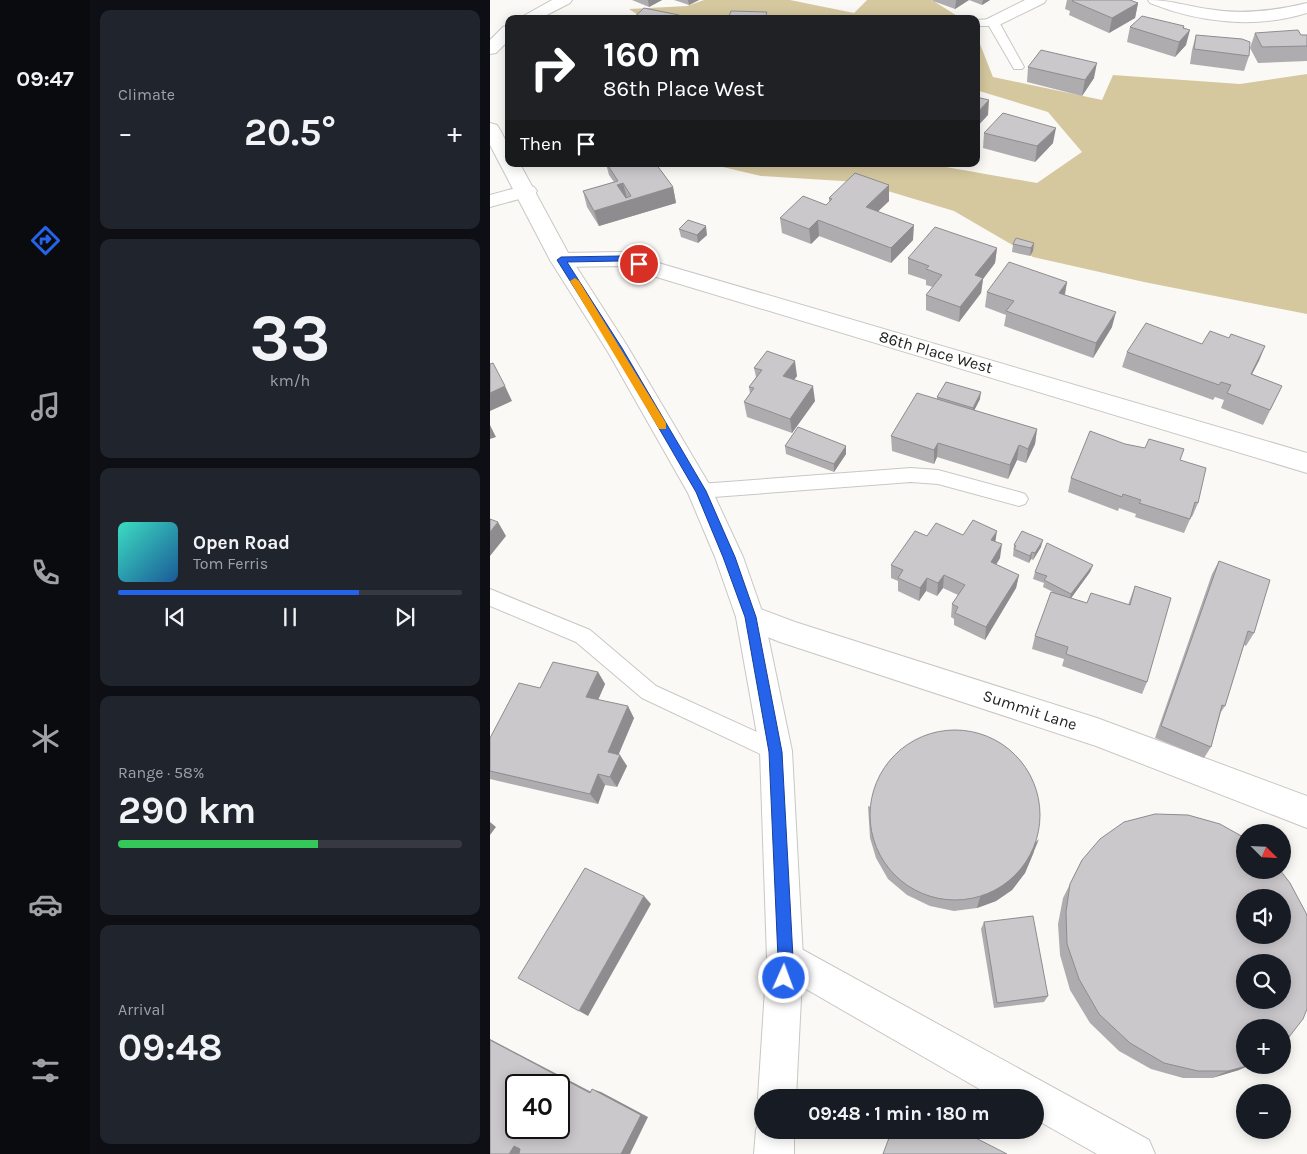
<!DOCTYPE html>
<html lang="en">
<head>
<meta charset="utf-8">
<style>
	body { margin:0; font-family:Karla,sans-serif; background:#20242c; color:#f1f3f6; height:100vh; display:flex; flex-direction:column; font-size:19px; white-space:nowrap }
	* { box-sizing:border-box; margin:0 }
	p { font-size:16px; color:#9ea1a6 }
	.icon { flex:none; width:28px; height:28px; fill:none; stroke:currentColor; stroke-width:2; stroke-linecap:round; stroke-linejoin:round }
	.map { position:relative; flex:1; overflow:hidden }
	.sheet { display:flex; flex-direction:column; gap:10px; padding:10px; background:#0d0f14; width:400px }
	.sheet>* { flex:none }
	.guide { position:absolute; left:15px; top:15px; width:475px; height:152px; border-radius:10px; box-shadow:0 2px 12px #0003; background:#202124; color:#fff; overflow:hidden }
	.needle { width:32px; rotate:114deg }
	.tools { position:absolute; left:746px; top:824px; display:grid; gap:10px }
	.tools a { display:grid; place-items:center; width:55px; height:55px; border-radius:50%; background:#171b24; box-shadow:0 2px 12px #0003; font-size:25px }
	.speed { position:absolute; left:15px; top:1074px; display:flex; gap:10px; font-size:25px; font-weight:700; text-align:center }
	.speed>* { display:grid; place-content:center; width:65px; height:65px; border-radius:50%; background:#171b24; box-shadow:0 2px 12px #0003; line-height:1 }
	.speed .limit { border:2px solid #111; border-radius:8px; background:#fff; color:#111 }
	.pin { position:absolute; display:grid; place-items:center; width:42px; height:42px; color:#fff; margin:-21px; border:2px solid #fff; border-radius:50%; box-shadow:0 1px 5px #0007 }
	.me { position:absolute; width:55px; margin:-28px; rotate:2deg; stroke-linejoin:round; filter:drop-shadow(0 0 4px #0008) }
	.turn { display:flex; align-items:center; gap:18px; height:105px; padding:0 15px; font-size:22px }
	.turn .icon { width:65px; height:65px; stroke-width:2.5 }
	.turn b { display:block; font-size:35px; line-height:42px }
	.then { display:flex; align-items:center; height:48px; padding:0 15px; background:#0003; gap:10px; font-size:19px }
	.big { font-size:38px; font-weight:700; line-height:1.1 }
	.sheet .widget { flex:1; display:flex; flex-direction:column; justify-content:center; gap:8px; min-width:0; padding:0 18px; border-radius:10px; background:#20242c }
	.sheet .dial { align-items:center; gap:0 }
	.dial b { font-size:65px; line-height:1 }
	.song { display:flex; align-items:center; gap:15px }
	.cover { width:60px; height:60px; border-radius:8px; background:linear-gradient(135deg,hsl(170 70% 55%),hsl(210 70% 35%)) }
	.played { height:5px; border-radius:2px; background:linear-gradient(90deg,#2563eb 70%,#363941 70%) }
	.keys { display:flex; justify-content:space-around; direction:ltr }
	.heat { display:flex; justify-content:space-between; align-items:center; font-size:28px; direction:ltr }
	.charge { height:8px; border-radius:4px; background:linear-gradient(90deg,#34c759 58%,#363941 0) }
	.trip { position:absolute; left:264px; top:1089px; width:290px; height:50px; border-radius:25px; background:#171b24; box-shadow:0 2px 12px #0003; font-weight:700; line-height:50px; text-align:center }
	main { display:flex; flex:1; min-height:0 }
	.tab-bar { display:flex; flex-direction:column; width:90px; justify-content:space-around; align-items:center; background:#090b0e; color:#9ea1a6 }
	.tab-bar .icon { width:35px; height:35px }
	.tab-bar .active { color:#2563eb }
	.tab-bar b { font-size:22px; color:#f1f3f6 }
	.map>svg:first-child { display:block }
	.forest { fill:#d5c89f }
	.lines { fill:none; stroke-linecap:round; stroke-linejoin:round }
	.lane-casing { stroke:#c9c7c3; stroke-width:2 }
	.street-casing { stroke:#c9c7c3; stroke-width:2 }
	.secondary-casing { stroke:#c9c7c3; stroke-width:2 }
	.lane { fill:#fff; fill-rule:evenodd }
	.street { fill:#fff; fill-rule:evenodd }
	.secondary { fill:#fff; fill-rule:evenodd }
	.wall { fill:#afacaf }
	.shaded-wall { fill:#8e8c8f }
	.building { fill:#cbc8cc; stroke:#8e8c8f; fill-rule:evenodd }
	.route { fill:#2563eb; stroke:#184099 }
	.slow { fill:#f59e0b }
	.labels { text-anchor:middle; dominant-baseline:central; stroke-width:5; stroke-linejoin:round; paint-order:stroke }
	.street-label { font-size:16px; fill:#222220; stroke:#fff }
</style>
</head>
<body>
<main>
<nav class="tab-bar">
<b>09:47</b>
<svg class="icon active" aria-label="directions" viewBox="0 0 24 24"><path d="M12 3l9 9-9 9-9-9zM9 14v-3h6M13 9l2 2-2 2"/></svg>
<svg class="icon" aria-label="music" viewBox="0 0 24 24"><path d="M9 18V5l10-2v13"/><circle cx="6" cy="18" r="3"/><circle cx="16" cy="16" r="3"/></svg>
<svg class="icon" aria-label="phone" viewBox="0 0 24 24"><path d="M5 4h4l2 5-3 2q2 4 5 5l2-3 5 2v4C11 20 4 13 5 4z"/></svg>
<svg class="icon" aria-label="climate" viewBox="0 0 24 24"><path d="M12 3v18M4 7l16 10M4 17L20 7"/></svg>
<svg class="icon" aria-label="car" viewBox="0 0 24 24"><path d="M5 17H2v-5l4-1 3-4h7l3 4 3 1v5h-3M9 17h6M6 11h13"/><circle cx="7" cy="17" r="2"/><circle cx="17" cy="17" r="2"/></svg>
<svg class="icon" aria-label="filters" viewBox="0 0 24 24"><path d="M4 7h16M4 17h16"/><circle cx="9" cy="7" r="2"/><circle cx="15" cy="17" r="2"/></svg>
</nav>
<section class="sheet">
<div class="widget"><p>Climate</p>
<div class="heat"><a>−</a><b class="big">20.5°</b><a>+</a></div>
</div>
<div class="widget dial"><b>33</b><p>km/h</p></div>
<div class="widget">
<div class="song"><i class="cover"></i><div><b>Open Road</b><p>Tom Ferris</p></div></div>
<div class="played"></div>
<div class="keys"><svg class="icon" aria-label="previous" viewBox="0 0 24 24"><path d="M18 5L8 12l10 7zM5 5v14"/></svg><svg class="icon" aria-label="pause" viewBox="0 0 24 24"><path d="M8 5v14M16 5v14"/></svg><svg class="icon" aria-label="next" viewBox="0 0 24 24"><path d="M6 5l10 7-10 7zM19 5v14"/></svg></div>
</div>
<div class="widget"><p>Range · 58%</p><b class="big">290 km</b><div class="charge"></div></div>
<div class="widget"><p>Arrival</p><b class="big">09:48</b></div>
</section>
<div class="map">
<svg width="817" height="1154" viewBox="0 0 817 1154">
	<rect width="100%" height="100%" fill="#fbf9f5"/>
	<path class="forest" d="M 214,0 L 300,0 L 364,13 L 377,0 L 442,0 L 472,19 L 170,19 L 153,18 L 139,9 L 197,6 Z
		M 486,34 L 503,77 L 612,100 L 623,75 L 750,84 L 817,74 L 817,314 L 654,282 L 543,257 L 464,211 L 368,182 L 271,176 L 220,164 L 439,164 L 547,183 L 592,152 L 558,112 L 486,90 Z"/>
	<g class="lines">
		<defs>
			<path id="lane" d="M 503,19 L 509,22 L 534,67 L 532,69 L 524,69 L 499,26 L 486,26 L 486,20 Z
				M 421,468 L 448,470 L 529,492 L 535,494 L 538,499 L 535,504 L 529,506 L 448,484 L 421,482 L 210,498 L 204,496 L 201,491 L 204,486 L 210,484 Z
				M 0,589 L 100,630 L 166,686 L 293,744 L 297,751 L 293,758 L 286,761 L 279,758 L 152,698 L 86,642 L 0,606 Z"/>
			<path id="street" d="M 535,0 L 556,0 L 554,3 L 509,25 L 497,25 L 495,22 L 497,19 Z
				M 658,0 C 681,0 696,6 718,9 C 752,15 784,11 817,3 L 817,13 C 766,29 710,23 660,3 Z
				M 37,185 L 44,187 L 47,191 L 44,195 L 0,207 L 0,195 Z
				M 131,252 L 817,453 L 817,473 L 130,266 L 71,267 L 64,265 L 60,260 L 64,255 L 71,253 Z
				M 260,605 L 305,622 L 607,718 L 817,796 L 817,828 L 606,746 L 290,642 L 250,626 L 246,617 L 250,608 Z
				M 295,940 L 659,1140 L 665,1154 L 607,1154 L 545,1119 L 545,1098 L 505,1098 L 283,970 L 277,958 L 283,946 Z"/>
			<path id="secondary" d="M 62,0 L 82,0 L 80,3 L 49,19 L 28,19 Z
				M 19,25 L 19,40 L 6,53 L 0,54 L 0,40 L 13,27 Z
				M 0,123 L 7,125 C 16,139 19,147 19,164 L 30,164 L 82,260 L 136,344 L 219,484 L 253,557 L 274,617 L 302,751 L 313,958 L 306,1098 L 272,1098 L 272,1109 L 268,1098 L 277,958 L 270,751 L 246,617 L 225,557 L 198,493 L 118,352 L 60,260 L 0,145 Z
				M 271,1116 L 272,1130 L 304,1130 L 304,1154 L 264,1154 L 266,1130 Z"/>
		</defs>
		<use href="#lane" class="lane-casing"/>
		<use href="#street" class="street-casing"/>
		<use href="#secondary" class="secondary-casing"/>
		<use href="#lane" class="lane"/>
		<use href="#street" class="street"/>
		<use href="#secondary" class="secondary"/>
	</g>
	<path class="wall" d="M 142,0 L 172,0 L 159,7 Z
		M 184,0 L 209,0 L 199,5 Z
		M 443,0 L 500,0 L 492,5 L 479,0 L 465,9 L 443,1 Z
		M 577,0 L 640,0 L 648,3 L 645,18 L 619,33 L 579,15 L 580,11 L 575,9 Z
		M 694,26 L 694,28 L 696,45 L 685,57 L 637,42 L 640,27 Z
		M 765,33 L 817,35 L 817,61 L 768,63 L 760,48 Z
		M 706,35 L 759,56 L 754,71 L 700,64 L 702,50 Z
		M 538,67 L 604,78 L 592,96 L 537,82 Z
		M 494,133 L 563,143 L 545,162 L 493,148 Z
		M 116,164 L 166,164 L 183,187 L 186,203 L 109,226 L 97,207 L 93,191 L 124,182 L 119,175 Z
		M 399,185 L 399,201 L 388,211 L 423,240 L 401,263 L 329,236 L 321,244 L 292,233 L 290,218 L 336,205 L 339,202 L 339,198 Z
		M 189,229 L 217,235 L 208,243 L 191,237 Z
		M 544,243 L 543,251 L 540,256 L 522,252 L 523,244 Z
		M 507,248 L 505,263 L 493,279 L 491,293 L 469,322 L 436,310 L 436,295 L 443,287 L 436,285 L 436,280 L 418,274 L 418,258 Z
		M 577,282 L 575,295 L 622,327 L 603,358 L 514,326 L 516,315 L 495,307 L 497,292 Z
		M 739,338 L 775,346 L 762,374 L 792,386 L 773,425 L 731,408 L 734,400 L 725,397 L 723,400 L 632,367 L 637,352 L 712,344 Z
		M 264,368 L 307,376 L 304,380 L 325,401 L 302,433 L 257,417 L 254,402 L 260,394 L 259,387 L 266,377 Z
		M 447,397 L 490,399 L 484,410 L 547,429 L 545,444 L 536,463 L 527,460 L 518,479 L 447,457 L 444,464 L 402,451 L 401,436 L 447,399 Z
		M 635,444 L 690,460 L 708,503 L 702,517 L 701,517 L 694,533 L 645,517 L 646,514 L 629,508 L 628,511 L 578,492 L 581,478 Z
		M 295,446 L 356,446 L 356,454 L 344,472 L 296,454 Z
		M 473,535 L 505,541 L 510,558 L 506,565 L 529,575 L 526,588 L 495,640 L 464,625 L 464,619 L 461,617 L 462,604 L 468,595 L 453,588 L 447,596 L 436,591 L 429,601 L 408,591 L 408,581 L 401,578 L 401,565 L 437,536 Z
		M 524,545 L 551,547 L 543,560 L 541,559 L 539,563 L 523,556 Z
		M 729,561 L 764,633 L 756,646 L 754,645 L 735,706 L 731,712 L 721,747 L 714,758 L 665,738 L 722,574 Z
		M 603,565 L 600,572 L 581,598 L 597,603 L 638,605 L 645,586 L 657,682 L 652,694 L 572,666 L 574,659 L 542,649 L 545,636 L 563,592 L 553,587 L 554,583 L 543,579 L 545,572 Z
		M 108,672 L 115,684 L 108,700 L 144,718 L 128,755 L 137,766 L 127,787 L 115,785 L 108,804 L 0,779 L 0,738 L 50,688 Z
		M 378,806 L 544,852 L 535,873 L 522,890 L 506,901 L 487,908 L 464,911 L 440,906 L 417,895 L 398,879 L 386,858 L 380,838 Z
		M 592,860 L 749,1070 L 722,1078 L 693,1078 L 661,1069 L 629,1051 L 600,1023 L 580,990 L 570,955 L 568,924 L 573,898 Z
		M 494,922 L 558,996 L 554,1002 L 504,1008 L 491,929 Z"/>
	<path class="shaded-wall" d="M 158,0 L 172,0 L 159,7 Z
		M 198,0 L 209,0 L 199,5 Z
		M 466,0 L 479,0 L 465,9 Z
		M 493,0 L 500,0 L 492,5 Z
		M 648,3 L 645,18 L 619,33 L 622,18 Z
		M 694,26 L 691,40 L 700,30 L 696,45 L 685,57 L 693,28 Z
		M 607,63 L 604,78 L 592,96 L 595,80 Z
		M 499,100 L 498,115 L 486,128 L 486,114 Z
		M 566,128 L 563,143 L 545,162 L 547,146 Z
		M 133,183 L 137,198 L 132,200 L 127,185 Z
		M 399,185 L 399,201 L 377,222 L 376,207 Z
		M 183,187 L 186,203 L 109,226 L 104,211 Z
		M 328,220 L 329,236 L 321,244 L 319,229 Z
		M 424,225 L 423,240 L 401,263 L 401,248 Z
		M 216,226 L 217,235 L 208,243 L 207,235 Z
		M 544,243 L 543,251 L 540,256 L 541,248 Z
		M 507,248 L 505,263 L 493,279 L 491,293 L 469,322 L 470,307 L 485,275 Z
		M 577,282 L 574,297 L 569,293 Z
		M 626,312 L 622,327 L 603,358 L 606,343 Z
		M 775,346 L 769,361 L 754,389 L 761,374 Z
		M 305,361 L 307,376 L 295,391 L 293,376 Z
		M 15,386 L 22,401 L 0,411 L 0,393 Z
		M 323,386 L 325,401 L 302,433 L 300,419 Z
		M 491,392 L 490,399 L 482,415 L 483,408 Z
		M 0,425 L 6,437 L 0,439 Z
		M 547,429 L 545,444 L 536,463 L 538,449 Z
		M 448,443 L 447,457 L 444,464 L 444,450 Z
		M 529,445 L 527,460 L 518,479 L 520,465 Z
		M 356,446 L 356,454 L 344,472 L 344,464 Z
		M 8,522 L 16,536 L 0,556 L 0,532 Z
		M 507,531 L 505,544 L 501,540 Z
		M 553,540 L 551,547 L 543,560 L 545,553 Z
		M 512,544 L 510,558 L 499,576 L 501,562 Z
		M 542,552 L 541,559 L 539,563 L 540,556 Z
		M 603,565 L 600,572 L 579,601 L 581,594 Z
		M 454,575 L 453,588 L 447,596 L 448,583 Z
		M 529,575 L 526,588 L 495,640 L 496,627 Z
		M 437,578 L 436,591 L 429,601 L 430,588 Z
		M 108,672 L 115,684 L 104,709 L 96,697 Z
		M 138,706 L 144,718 L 125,763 L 118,752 Z
		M 130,755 L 137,766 L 127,787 L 120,777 Z
		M 108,774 L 115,785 L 108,804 L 100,794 Z
		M 0,822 L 6,827 L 0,835 Z
		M 549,839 L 535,873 L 522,890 L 506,901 L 487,908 L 490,897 Z
		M 154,896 L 161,904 L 98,1016 L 89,1011 Z
		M 0,1039 L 109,1096 L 100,1093 L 0,1040 Z
		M 760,1065 L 761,1065 L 749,1070 L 722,1078 L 738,1071 Z
		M 102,1089 L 111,1092 L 158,1117 L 140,1154 L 131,1154 Z
		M 24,1146 L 36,1147 L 32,1154 L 19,1154 Z"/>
	<path class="building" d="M 583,0 L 640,0 L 648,3 L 622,18 L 582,1 Z
		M 154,8 L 189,15 L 185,19 L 142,19 Z
		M 241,11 L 277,12 L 275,18 L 288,19 L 238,19 Z
		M 652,16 L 694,26 L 693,28 L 700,30 L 689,42 L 640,27 Z
		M 808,30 L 811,35 L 817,35 L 817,46 L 772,47 L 765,33 Z
		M 706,35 L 752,39 L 760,42 L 759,56 L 704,49 Z
		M 551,50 L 607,63 L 595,80 L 538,67 Z
		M 486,97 L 499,100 L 486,114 Z
		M 513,113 L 566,128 L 547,146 L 494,133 Z
		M 117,164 L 166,164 L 183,187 L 104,211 L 93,191 L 128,181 ZM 133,183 L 141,196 L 136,198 L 127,185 Z
		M 365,173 L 399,185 L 376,207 L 424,225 L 401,248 L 328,220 L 319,229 L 290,218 L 313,196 L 336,205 L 342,199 L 339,198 Z
		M 198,220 L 216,226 L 207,235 L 189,229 Z
		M 445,227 L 507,248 L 485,275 L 493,278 L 470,307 L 436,295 L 452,275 L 436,269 L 439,266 L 418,258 Z
		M 526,238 L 544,243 L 541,248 L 523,244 Z
		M 519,262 L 577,282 L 569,293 L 626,312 L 606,343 L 516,311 L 524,301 L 497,292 Z
		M 656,323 L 712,344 L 720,331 L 739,338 L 741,334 L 775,346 L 761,374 L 792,386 L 780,410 L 737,393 L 741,385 L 731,382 L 729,385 L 637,352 Z
		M 277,351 L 305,361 L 293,376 L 323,386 L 300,419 L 254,402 L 264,388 L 259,387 L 272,370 L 264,368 Z
		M 3,363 L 15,386 L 0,393 L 0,364 Z
		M 456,382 L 491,392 L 483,408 L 447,397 Z
		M 427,393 L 547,429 L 538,449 L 529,445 L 520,465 L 448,443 L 444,450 L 401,436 Z
		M 308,427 L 356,446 L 344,464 L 295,446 Z
		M 600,431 L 635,444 L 655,448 L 659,439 L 694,449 L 690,460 L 716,468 L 708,503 L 705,502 L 700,519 L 649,503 L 651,500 L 633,494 L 632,497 L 581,478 Z
		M 0,519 L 8,522 L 0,532 Z
		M 483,520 L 507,531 L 501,540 L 512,544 L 501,562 L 529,575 L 496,627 L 465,613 L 468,607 L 462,604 L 475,585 L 454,575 L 448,583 L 437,578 L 430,588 L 408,578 L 413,570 L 401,565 L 425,531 L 437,536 L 446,523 L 473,535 Z
		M 532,531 L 553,540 L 545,553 L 542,552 L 540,556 L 524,549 L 526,546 L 524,545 Z
		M 557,543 L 603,565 L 581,594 L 554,580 L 557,576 L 545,572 Z
		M 729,561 L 780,580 L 764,633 L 758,631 L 735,706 L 732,705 L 721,747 L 671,726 Z
		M 645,586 L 681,598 L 657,682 L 576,654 L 578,647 L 545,636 L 561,592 L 597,603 L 601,593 L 640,605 Z
		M 63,662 L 108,672 L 96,697 L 138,706 L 118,752 L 130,755 L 120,777 L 108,774 L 100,794 L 0,771 L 0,738 L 29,683 L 50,688 Z
		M380 815a85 85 0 1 1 170 0a85 85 0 1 1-170 0Z
		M 665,814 L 698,815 L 730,824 L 755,838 L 755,870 L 790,870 L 800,883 L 816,913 L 817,916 L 817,1009 L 813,1019 L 792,1046 L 792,1028 L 755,1028 L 755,1065 L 760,1065 L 738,1071 L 708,1071 L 674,1063 L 640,1043 L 609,1014 L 589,979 L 577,944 L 576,912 L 580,884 L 592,860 L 610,839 L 634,822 ZM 755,898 L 792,898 L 792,935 L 755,935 ZM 755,962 L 792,962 L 792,1000 L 755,1000 Z
		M 95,868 L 154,896 L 89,1011 L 28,978 Z
		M 543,916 L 558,996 L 507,1003 L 494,922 Z
		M 0,1040 L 100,1093 L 102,1089 L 151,1115 L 131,1154 L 29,1154 L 30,1149 L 24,1146 L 19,1154 L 0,1154 ZM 26,1085 L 69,1085 L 69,1128 L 26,1128 Z
		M 402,1130 L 470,1130 L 517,1154 L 393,1154 Z"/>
	<path class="route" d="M 131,256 L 154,264 L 149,267 L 130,261 L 77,262 L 132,348 L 216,491 L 245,557 L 266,617 L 292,752 L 303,958 L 299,983 L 294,986 L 289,983 L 287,978 L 288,958 L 279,752 L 255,617 L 233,557 L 206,492 L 124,351 L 67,260 L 71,257 Z"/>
	<path class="slow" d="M 85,278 L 89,281 L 176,423 L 176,429 L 169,429 L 80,281 Z"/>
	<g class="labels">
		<g class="street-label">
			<text transform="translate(446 352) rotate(16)">86th Place West</text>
			<text transform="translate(540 710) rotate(18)">Summit Lane</text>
		</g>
	</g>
</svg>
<div class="tools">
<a><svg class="needle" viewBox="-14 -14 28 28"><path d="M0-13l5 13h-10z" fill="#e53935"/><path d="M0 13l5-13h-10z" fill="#9ea1a6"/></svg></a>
<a><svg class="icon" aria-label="sound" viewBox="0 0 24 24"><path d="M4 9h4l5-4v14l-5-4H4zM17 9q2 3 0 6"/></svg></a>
<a><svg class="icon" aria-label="search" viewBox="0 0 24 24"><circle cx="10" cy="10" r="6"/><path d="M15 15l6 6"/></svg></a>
<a>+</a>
<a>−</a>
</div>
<div class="speed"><div class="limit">40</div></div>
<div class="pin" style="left:149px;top:264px;background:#d93025"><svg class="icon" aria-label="arrive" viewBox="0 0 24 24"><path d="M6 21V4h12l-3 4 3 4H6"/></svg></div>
<svg class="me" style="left:294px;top:978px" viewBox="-20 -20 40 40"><circle r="17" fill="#2563eb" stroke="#fff" stroke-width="3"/><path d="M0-11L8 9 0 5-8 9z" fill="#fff"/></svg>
<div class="trip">09:48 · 1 min · 180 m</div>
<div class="guide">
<div class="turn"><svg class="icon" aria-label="right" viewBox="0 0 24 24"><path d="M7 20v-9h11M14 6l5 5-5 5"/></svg><div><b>160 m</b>86th Place West</div></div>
<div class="then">Then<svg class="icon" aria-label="arrive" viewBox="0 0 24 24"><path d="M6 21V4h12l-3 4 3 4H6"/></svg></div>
</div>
</div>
</main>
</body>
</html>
